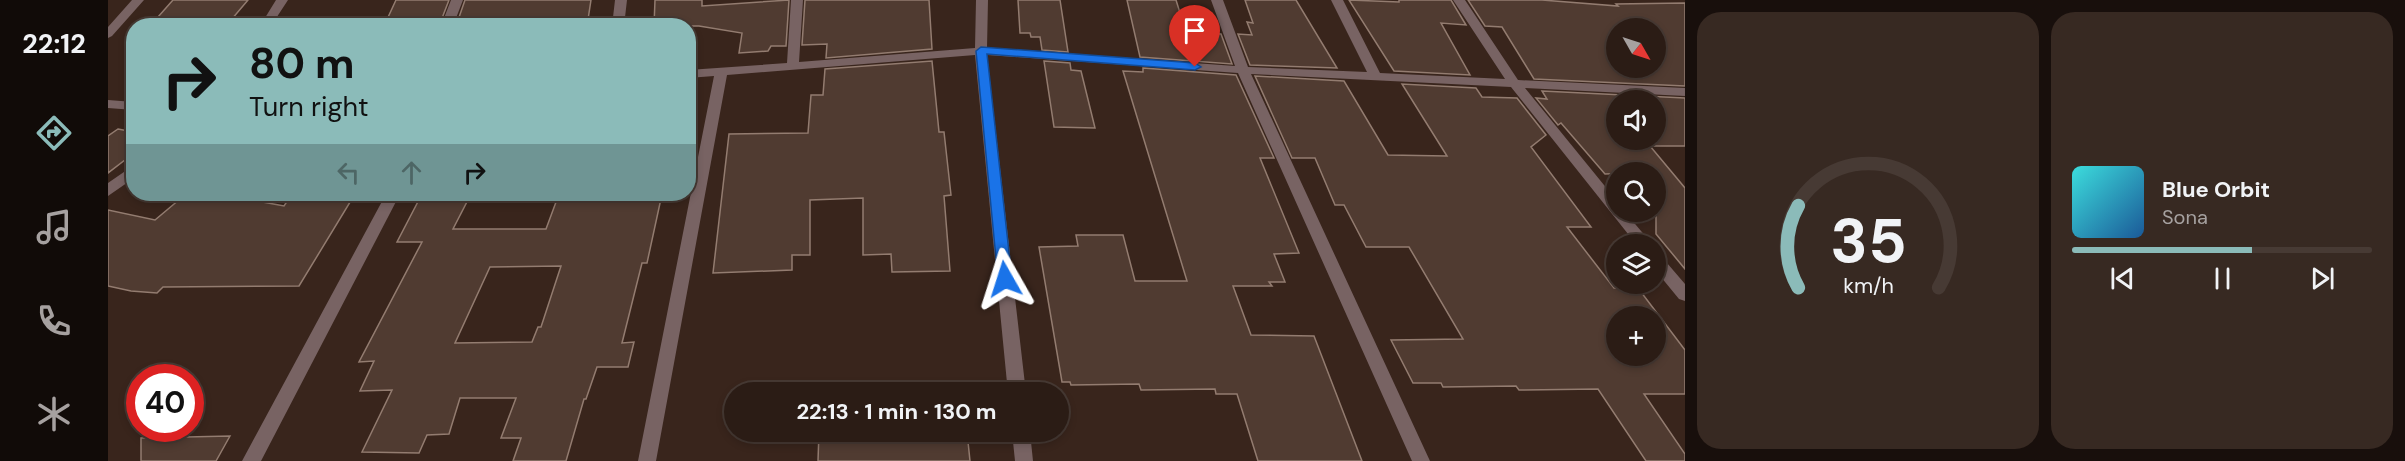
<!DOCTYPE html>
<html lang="en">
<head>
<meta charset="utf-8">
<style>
	body { margin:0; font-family:"DM Sans",sans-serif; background:#372922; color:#f1f3f6; height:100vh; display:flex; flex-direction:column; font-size:22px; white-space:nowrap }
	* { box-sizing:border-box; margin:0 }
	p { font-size:20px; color:#a6a1a0 }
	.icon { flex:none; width:33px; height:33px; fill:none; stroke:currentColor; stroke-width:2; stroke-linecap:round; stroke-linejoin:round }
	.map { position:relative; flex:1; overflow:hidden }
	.drawer { display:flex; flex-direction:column; gap:12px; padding:12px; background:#180f0c; width:720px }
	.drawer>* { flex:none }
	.guide { position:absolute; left:18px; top:18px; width:570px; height:183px; border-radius:24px; box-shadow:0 3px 9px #0003,0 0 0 2px #473a34; background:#8bbbb9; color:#111; overflow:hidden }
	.needle { width:39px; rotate:129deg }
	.buttons { position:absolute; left:1498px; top:18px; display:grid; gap:12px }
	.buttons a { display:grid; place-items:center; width:60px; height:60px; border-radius:50%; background:#2b1c15; box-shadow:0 3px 9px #0003,0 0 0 2px #473a34; font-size:30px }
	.speed { position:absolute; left:18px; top:364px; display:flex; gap:12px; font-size:30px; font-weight:700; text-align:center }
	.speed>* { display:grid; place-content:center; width:78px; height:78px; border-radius:50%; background:#2b1c15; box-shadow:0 3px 9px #0003,0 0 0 2px #473a34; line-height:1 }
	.speed .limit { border:9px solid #d22; background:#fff; color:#111 }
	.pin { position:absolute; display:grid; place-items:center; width:51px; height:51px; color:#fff; margin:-62px -26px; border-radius:50% 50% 50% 0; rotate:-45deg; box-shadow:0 0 6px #0007 }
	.pin .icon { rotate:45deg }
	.me { position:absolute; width:66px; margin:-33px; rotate:354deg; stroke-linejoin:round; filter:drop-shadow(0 0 4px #0008) }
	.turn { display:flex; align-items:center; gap:21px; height:126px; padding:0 24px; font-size:27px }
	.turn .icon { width:78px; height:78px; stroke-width:2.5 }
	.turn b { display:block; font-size:42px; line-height:51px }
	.lanes { display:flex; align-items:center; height:57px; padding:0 24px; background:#0003; justify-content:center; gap:30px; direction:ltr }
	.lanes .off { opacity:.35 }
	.drawer .card { flex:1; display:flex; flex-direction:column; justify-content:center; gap:9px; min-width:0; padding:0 21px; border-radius:24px; background:#372922 }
	.drawer .dial { align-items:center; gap:0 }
	.dial svg { height:156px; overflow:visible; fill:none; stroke:#473a34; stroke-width:7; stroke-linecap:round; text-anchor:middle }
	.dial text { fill:#f1f3f6; stroke:none }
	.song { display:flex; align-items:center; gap:18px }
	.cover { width:72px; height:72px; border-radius:9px; background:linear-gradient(135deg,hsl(180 70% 55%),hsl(210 70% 35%)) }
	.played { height:6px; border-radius:3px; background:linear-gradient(90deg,#8bbbb9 60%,#473a34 60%) }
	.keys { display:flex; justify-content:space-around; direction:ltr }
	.drawer .tiles { flex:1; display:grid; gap:12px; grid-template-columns:repeat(2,1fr) }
	.trip { position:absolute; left:616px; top:382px; width:345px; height:60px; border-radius:30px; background:#2b1c15; box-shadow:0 3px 9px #0003,0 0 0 2px #473a34; font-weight:700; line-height:60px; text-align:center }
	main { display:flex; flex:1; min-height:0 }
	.menu { display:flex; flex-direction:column; width:108px; justify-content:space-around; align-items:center; background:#110b08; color:#a6a1a0 }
	.menu .icon { width:42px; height:42px }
	.menu .current { color:#8bbbb9 }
	.menu b { font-size:27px; color:#f1f3f6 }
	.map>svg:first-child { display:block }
	.building { fill:#503b31; stroke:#937c70; stroke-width:1.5; fill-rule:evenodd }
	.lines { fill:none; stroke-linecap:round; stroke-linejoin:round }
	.minor { fill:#786363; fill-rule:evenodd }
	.route { fill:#1a73e8; stroke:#114b97; stroke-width:1.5 }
</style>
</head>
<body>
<main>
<nav class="menu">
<b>22:12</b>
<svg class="icon current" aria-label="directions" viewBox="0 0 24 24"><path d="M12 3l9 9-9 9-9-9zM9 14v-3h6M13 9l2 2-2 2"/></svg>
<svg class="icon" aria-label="music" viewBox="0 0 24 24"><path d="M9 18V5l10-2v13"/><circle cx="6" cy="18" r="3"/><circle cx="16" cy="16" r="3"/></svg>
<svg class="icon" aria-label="phone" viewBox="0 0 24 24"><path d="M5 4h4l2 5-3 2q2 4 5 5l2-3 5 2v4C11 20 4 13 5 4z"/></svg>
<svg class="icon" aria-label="climate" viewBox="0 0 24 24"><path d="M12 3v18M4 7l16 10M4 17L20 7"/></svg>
</nav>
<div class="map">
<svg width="1577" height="461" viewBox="0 0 1577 461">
	<rect width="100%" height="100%" fill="#39251c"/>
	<path class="building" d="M 65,0 L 140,0 L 118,26 L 42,26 Z
		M 288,0 L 341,0 L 331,26 L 276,26 Z
		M 357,0 L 483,0 L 479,26 L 348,26 Z
		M 547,0 L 594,0 L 594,6 L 681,0 L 678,46 L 663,46 L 660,51 L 631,53 L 634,33 L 591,26 L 546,26 Z
		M 697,0 L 821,0 L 824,49 L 718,58 L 719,44 L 694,45 Z
		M 910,0 L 952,0 L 960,52 L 934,50 L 932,37 L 923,37 L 922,33 L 912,33 Z
		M 1019,0 L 1068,0 L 1078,32 L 1113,34 L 1124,64 L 1032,57 Z
		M 1137,0 L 1188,0 L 1229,68 L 1142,65 L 1130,34 L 1144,35 L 1139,22 L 1145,23 Z
		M 1241,0 L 1291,2 L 1291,0 L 1343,0 L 1358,25 L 1333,23 L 1362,75 L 1286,71 Z
		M 1360,0 L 1434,0 L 1510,6 L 1508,4 L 1577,3 L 1577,86 L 1426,79 L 1394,27 L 1377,26 ZM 1509,28 L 1548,28 L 1548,68 L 1509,68 Z
		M 824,61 L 831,132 L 836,132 L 843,195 L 836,196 L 842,271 L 784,272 L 783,254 L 755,255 L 755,198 L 702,200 L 702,255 L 684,255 L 684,270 L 605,273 L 621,134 L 700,133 L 703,95 L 715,95 L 717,69 Z
		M 936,61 L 962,63 L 963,70 L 973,71 L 987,128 L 946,127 Z
		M 1035,68 L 1128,75 L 1166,158 L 1152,158 L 1191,253 L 1166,254 L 1177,282 L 1161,282 L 1164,286 L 1125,286 L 1143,335 L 1206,336 L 1254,461 L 1150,461 L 1129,394 L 1108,394 L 1107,389 L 1033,390 L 1031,384 L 963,385 L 962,382 L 954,382 L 931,247 L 970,246 L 968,235 L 1015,235 L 1027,281 L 1079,281 L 1015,71 L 1035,72 Z
		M 1147,76 L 1236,81 L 1280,155 L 1339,156 L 1294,84 L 1368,88 L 1374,97 L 1409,98 L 1438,135 L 1423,147 L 1483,227 L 1459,227 L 1506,288 L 1530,288 L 1577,350 L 1577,394 L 1536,394 L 1577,454 L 1577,461 L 1538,461 L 1490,389 L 1411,390 L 1408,386 L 1335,387 L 1333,383 L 1305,383 L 1283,340 L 1355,339 L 1301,247 L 1258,247 L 1236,205 L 1227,205 L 1207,158 L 1184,158 ZM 1509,316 L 1548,316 L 1548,356 L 1509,356 Z
		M 1434,91 L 1577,98 L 1577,146 L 1542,146 L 1577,188 L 1577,269 L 1548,234 L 1548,172 L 1497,174 L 1453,123 L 1450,125 L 1428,98 L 1439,99 ZM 1509,100 L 1548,100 L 1548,140 L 1509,140 Z
		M 10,129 L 26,132 L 26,153 L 0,173 L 0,136 Z
		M 78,194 L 112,194 L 176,206 L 184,194 L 247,194 L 191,286 L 55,287 L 49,293 L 23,291 L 0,286 L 0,210 L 47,220 Z
		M 314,194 L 363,194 L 345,229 L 438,229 L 451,194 L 554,194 L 539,263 L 534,263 L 514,343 L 526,342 L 520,367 L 489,367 L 478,399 L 476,399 L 458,461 L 405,461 L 413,438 L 393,438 L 408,398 L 352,398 L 341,434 L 319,435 L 311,453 L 254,452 L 284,390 L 252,391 L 266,361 L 251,362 L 314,242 L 289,242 ZM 453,266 L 433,327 L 430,327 L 424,342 L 347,343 L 382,267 Z
		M 711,432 L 859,432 L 862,461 L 710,461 Z
		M 122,436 L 108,461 L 33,461 L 33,438 Z"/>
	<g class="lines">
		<path class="minor" d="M 24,0 L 36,0 L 4,36 L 0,38 L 0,27 Z
			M 168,0 L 180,0 L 163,26 L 152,26 Z
			M 343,0 L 355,0 L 345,26 L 333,26 Z
			M 507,0 L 519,0 L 516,26 L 504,26 Z
			M 683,0 L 695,0 L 691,62 L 867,48 L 868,0 L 880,0 L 879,48 L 1127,66 L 1103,0 L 1115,0 L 1140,67 L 1259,72 L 1223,0 L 1235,0 L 1272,73 L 1397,79 L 1345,0 L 1357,0 L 1410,80 L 1577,88 L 1577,96 L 1417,88 L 1509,201 L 1509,212 L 1517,212 L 1544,244 L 1528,244 L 1403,87 L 1143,74 L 1322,461 L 1304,461 L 1130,73 L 879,55 L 918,393 L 900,393 L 867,55 L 619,75 L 548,461 L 530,461 L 606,76 L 580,78 L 580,70 L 679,63 Z
			M 0,100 L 26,102 L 26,110 L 0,108 Z
			M 26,165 L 26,178 L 0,196 L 0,183 Z
			M 278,194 L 292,194 L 153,461 L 134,461 Z
			M 1548,254 L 1553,256 L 1577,284 L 1577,301 L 1571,299 L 1548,271 Z
			M 904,432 L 922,432 L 925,461 L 907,461 Z"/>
	</g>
	<path class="route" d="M 873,47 L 1087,63 L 1093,67 L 1087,70 L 879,54 L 904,279 L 897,284 L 890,279 L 868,51 Z"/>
</svg>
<div class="buttons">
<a><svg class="needle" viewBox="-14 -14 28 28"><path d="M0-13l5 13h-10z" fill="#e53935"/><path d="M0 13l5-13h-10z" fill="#a6a1a0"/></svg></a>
<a><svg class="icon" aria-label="sound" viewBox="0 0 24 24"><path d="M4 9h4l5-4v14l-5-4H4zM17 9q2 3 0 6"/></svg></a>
<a><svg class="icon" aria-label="search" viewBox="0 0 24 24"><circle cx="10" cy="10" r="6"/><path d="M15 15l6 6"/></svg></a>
<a><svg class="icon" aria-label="layers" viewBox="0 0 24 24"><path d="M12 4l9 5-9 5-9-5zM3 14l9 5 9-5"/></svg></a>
<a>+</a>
</div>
<div class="speed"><div class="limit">40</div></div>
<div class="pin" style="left:1087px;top:67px;background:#d93025"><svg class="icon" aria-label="arrive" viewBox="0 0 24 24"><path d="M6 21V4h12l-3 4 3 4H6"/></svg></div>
<svg class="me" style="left:897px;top:279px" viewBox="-20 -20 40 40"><path d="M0-17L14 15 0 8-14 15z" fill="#1a73e8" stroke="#fff" stroke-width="4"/></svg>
<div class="trip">22:13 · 1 min · 130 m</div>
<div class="guide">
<div class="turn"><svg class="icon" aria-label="right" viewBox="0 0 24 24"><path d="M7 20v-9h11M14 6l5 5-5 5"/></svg><div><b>80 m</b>Turn right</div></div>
<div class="lanes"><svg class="icon off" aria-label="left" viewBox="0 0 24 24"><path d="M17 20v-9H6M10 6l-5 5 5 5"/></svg><svg class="icon off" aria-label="ahead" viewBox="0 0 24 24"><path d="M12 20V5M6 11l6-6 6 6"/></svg><svg class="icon" aria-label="right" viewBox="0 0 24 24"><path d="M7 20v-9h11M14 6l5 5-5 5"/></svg></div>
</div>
</div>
<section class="drawer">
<div class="tiles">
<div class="card dial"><svg viewBox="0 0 100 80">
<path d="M14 69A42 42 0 1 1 86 69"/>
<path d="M14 69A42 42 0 0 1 14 27" stroke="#8bbbb9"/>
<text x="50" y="56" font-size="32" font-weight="700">35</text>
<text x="50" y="72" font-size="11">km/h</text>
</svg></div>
<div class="card">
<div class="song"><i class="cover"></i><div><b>Blue Orbit</b><p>Sona</p></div></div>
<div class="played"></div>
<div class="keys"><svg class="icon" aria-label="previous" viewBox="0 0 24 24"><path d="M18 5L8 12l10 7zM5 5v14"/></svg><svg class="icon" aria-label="pause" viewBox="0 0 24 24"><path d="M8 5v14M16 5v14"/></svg><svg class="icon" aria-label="next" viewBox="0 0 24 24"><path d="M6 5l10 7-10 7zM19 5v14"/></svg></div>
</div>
</div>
</section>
</main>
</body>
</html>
